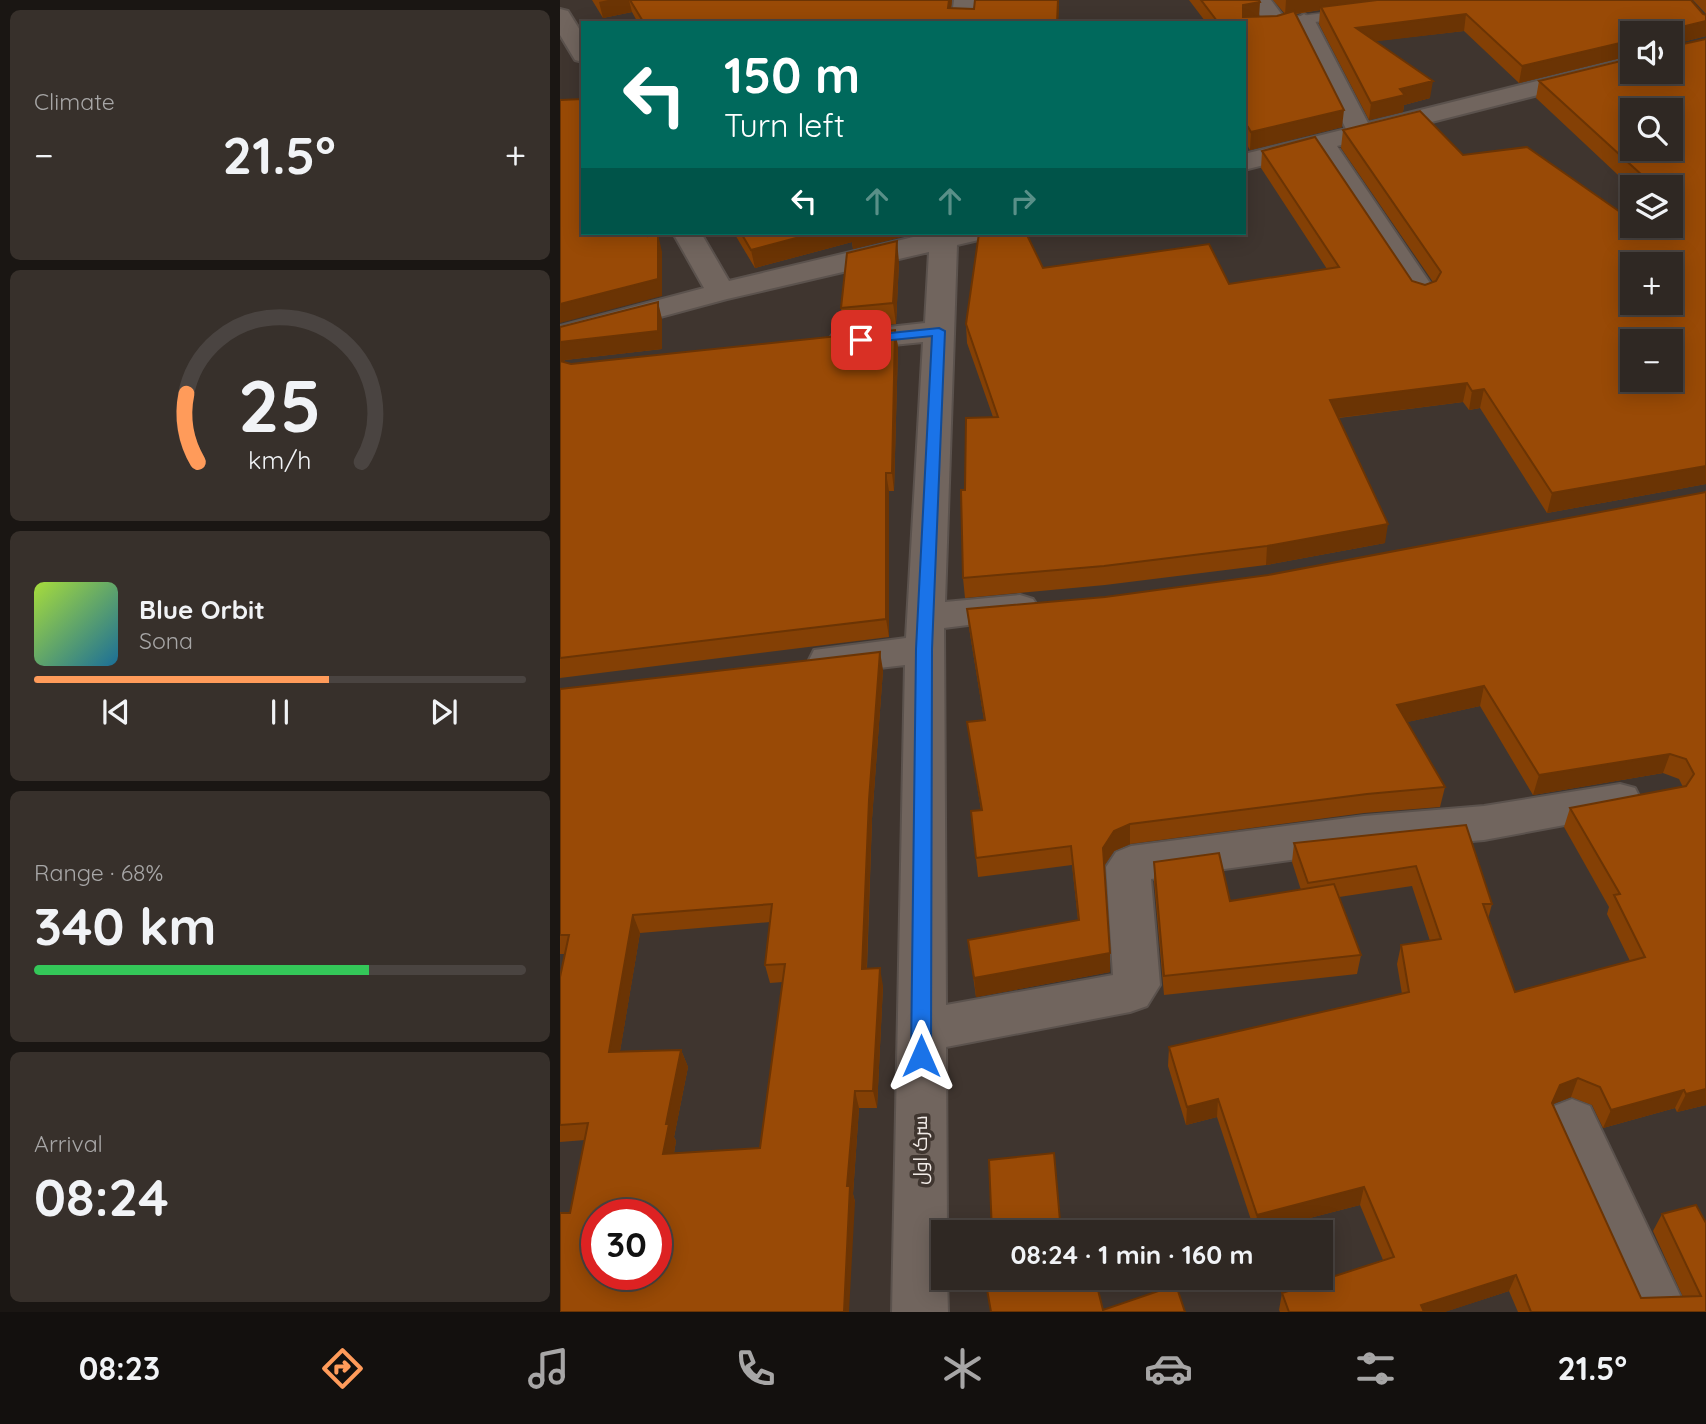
<!DOCTYPE html>
<html lang="en">
<head>
<meta charset="utf-8">
<style>
	body { margin:0; font-family:Quicksand,Cairo,sans-serif; background:#37302b; color:#f1f3f6; height:100vh; display:flex; flex-direction:column; font-size:26px; white-space:nowrap }
	* { box-sizing:border-box; margin:0 }
	p { font-size:23px; color:#a7a6a6 }
	.icon { flex:none; width:38px; height:38px; fill:none; stroke:currentColor; stroke-width:2; stroke-linecap:round; stroke-linejoin:round }
	.map { position:relative; flex:1; overflow:hidden }
	.details { display:flex; flex-direction:column; gap:10px; padding:10px; background:#1a1613; width:560px }
	.details>* { flex:none }
	.banner { position:absolute; left:21px; top:21px; width:665px; height:214px; border-radius:0px; box-shadow:0 4px 18px #0003,0 0 0 2px #4a4441; background:#00695c; color:#fff; overflow:hidden }
	.controls { position:absolute; left:1060px; top:21px; display:grid; gap:14px }
	.controls a { display:grid; place-items:center; width:63px; height:63px; border-radius:0px; background:#2f2823; box-shadow:0 4px 18px #0003,0 0 0 2px #4a4441; font-size:35px }
	.speed { position:absolute; left:21px; top:1199px; display:flex; gap:14px; font-size:35px; font-weight:700; text-align:center }
	.speed>* { display:grid; place-content:center; width:91px; height:91px; border-radius:50%; background:#2f2823; box-shadow:0 4px 18px #0003,0 0 0 2px #4a4441; line-height:1 }
	.speed .limit { border:10px solid #d22; background:#fff; color:#111 }
	.pin { position:absolute; display:grid; place-items:center; width:60px; height:60px; color:#fff; margin:-30px; border-radius:14px; box-shadow:0 4px 10px #0006 }
	.me { position:absolute; width:77px; margin:-38px; rotate:0deg; stroke-linejoin:round; filter:drop-shadow(0 0 5px #0008) }
	.turn { display:flex; align-items:center; gap:24px; height:147px; padding:0 28px; font-size:32px }
	.turn .icon { width:91px; height:91px; stroke-width:2.5 }
	.turn b { display:block; font-size:49px; line-height:60px }
	.lanes { display:flex; align-items:center; height:66px; padding:0 28px; background:#0003; justify-content:center; gap:35px; direction:ltr }
	.lanes .off { opacity:.35 }
	.big { font-size:52px; font-weight:800; line-height:1.1 }
	.details .card { flex:1; display:flex; flex-direction:column; justify-content:center; gap:10px; min-width:0; padding:0 24px; border-radius:10px; background:#37302b }
	.details .dial { align-items:center; gap:0 }
	.dial svg { height:182px; overflow:visible; fill:none; stroke:#4a4441; stroke-width:7; stroke-linecap:round; text-anchor:middle }
	.dial text { fill:#f1f3f6; stroke:none }
	.song { display:flex; align-items:center; gap:21px }
	.cover { width:84px; height:84px; border-radius:10px; background:linear-gradient(135deg,hsl(80 70% 55%),hsl(200 70% 35%)) }
	.played { height:7px; border-radius:4px; background:linear-gradient(90deg,#ff9b5a 60%,#4a4441 60%) }
	.keys { display:flex; justify-content:space-around; direction:ltr }
	.heat { display:flex; justify-content:space-between; align-items:center; font-size:38px; direction:ltr }
	.charge { height:10px; border-radius:5px; background:linear-gradient(90deg,#34c759 68%,#4a4441 0) }
	.trip { position:absolute; left:371px; top:1220px; width:402px; height:70px; border-radius:0px; background:#2f2823; box-shadow:0 4px 18px #0003,0 0 0 2px #4a4441; font-weight:800; line-height:70px; text-align:center }
	.tabs { display:flex; height:112px; justify-content:space-around; align-items:center; background:#13100e; color:#a7a6a6 }
	.tabs .icon { width:49px; height:49px }
	.tabs .active { color:#ff9b5a }
	.tabs b { font-size:32px; color:#f1f3f6 }
	main { display:flex; flex:1; min-height:0 }
	.map>svg:first-child { display:block }
	.lines { fill:none; stroke-linecap:round; stroke-linejoin:round }
	.service-casing { stroke:#5b524d; stroke-width:3 }
	.minor-casing { stroke:#5b524d; stroke-width:4 }
	.service { fill:#71655e; fill-rule:evenodd }
	.minor { fill:#71655e; fill-rule:evenodd }
	.wall { fill:#844005; fill-rule:evenodd }
	.shaded-wall { fill:#6b3404 }
	.building { fill:#994a06; stroke:#6b3404; stroke-width:2; fill-rule:evenodd }
	.route { fill:#1a73e8; stroke:#114b97; stroke-width:2 }
	.labels { text-anchor:middle; dominant-baseline:central; stroke-width:7; stroke-linejoin:round; paint-order:stroke }
	.street-label { font-size:19px; fill:#f2ebe7; stroke:#3f352f }
</style>
</head>
<body>
<main>
<section class="details">
<div class="card"><p>Climate</p>
<div class="heat"><a>−</a><b class="big">21.5°</b><a>+</a></div>
</div>
<div class="card dial"><svg viewBox="0 0 100 80">
<path d="M14 69A42 42 0 1 1 86 69"/>
<path d="M14 69A42 42 0 0 1 9 39" stroke="#ff9b5a"/>
<text x="50" y="56" font-size="32" font-weight="700">25</text>
<text x="50" y="72" font-size="11">km/h</text>
</svg></div>
<div class="card">
<div class="song"><i class="cover"></i><div><b>Blue Orbit</b><p>Sona</p></div></div>
<div class="played"></div>
<div class="keys"><svg class="icon" aria-label="previous" viewBox="0 0 24 24"><path d="M18 5L8 12l10 7zM5 5v14"/></svg><svg class="icon" aria-label="pause" viewBox="0 0 24 24"><path d="M8 5v14M16 5v14"/></svg><svg class="icon" aria-label="next" viewBox="0 0 24 24"><path d="M6 5l10 7-10 7zM19 5v14"/></svg></div>
</div>
<div class="card"><p>Range · 68%</p><b class="big">340 km</b><div class="charge"></div></div>
<div class="card"><p>Arrival</p><b class="big">08:24</b></div>
</section>
<div class="map">
<svg width="1146" height="1312" viewBox="0 0 1146 1312">
	<rect width="100%" height="100%" fill="#3f352f"/>
	<g class="lines">
		<defs>
			<path id="service" d="M 789,10 L 796,14 L 794,17 L 684,31 L 684,23 Z"/>
			<path id="minor" d="M 394,0 L 416,0 L 413,23 L 391,23 Z
				M 689,0 L 711,0 L 728,23 L 717,30 L 709,28 Z
				M 0,9 L 8,11 L 23,35 L 23,62 L 15,60 L 0,35 Z
				M 744,14 L 755,21 L 808,123 L 1073,57 L 1073,71 L 777,146 L 876,292 L 871,298 L 861,301 L 851,298 L 755,152 L 684,170 L 684,154 L 786,129 L 733,21 Z
				M 113,233 L 141,233 L 169,281 L 370,233 L 427,233 L 423,239 L 397,245 L 385,602 L 460,595 L 473,599 L 479,608 L 473,617 L 384,628 L 386,1005 L 553,975 L 546,867 L 556,852 L 571,846 L 804,816 L 924,806 L 1060,784 L 1075,788 L 1081,800 L 1075,812 L 924,840 L 804,850 L 591,879 L 600,985 L 587,1006 L 570,1012 L 386,1047 L 387,1232 L 383,1232 L 383,1278 L 387,1278 L 388,1312 L 332,1312 L 345,665 L 268,674 L 254,670 L 249,660 L 254,650 L 346,638 L 363,342 L 283,350 L 272,347 L 268,341 L 272,335 L 283,332 L 365,323 L 369,252 L 167,299 L 0,344 L 0,326 L 144,288 Z
				M 1012,1099 L 1030,1106 L 1128,1312 L 1072,1312 L 987,1122 L 994,1106 Z"/>
		</defs>
		<use href="#service" class="service-casing"/>
		<use href="#minor" class="minor-casing"/>
		<use href="#service" class="service"/>
		<use href="#minor" class="minor"/>
	</g>
	<path class="wall" d="M 32,0 L 392,0 L 391,9 L 414,9 L 415,0 L 499,0 L 498,23 L 78,23 L 72,12 L 43,18 Z
		M 629,0 L 699,0 L 699,16 L 717,16 L 725,14 L 713,0 L 1131,0 L 1143,14 L 1146,15 L 1146,36 L 1114,44 L 1146,484 L 987,513 L 920,408 L 909,410 L 903,402 L 779,418 L 825,543 L 706,565 L 545,585 L 405,598 L 403,578 L 405,490 L 433,417 L 407,343 L 406,324 L 483,268 L 669,284 L 767,269 L 701,168 L 702,151 L 852,281 L 865,285 L 873,282 L 781,148 L 783,130 L 903,155 L 1086,230 L 1111,226 L 1111,187 L 1073,187 L 1073,189 L 976,98 L 979,81 L 1111,72 L 1073,33 L 1073,55 L 959,83 L 904,31 L 815,41 L 870,98 L 844,105 L 843,112 L 809,120 L 759,24 L 760,10 L 736,14 L 782,127 L 690,150 L 687,145 L 684,145 L 684,23 L 645,21 Z
		M 1133,0 L 1146,0 L 1146,14 Z
		M 174,233 L 341,233 L 341,237 L 293,249 L 292,242 L 195,268 Z
		M 339,262 L 336,324 L 284,329 L 281,308 Z
		M 102,319 L 102,349 L 5,360 L 3,362 L 11,364 L 335,330 L 338,347 L 334,491 L 329,491 L 329,637 L 0,678 L 0,327 Z
		M 1146,492 L 1146,1105 L 1117,1112 L 1115,1108 L 1043,1128 L 1032,1105 L 1011,1097 L 993,1104 L 992,1105 L 1081,1298 L 1123,1297 L 1093,1231 L 1102,1214 L 1136,1205 L 1146,1312 L 958,1312 L 949,1291 L 884,1312 L 720,1312 L 719,1310 L 722,1293 L 823,1260 L 800,1205 L 695,1232 L 657,1117 L 626,1125 L 608,1066 L 609,1047 L 842,994 L 837,964 L 841,945 L 870,941 L 852,886 L 779,897 L 801,955 L 797,974 L 604,995 L 594,881 L 594,862 L 670,901 L 741,890 L 732,862 L 734,843 L 906,825 L 932,904 L 928,919 L 955,992 L 1070,961 L 1047,914 L 1049,907 L 1004,827 L 1010,808 L 1123,787 L 1119,779 L 1103,773 L 973,795 L 920,706 L 847,722 L 885,787 L 880,807 L 804,813 L 570,844 L 554,851 L 544,866 L 550,972 L 416,997 L 408,940 L 518,920 L 512,865 L 418,877 L 411,811 L 421,810 L 407,722 L 424,720 L 409,628 L 407,609 L 545,597 L 708,575 Z
		M 323,670 L 312,819 L 307,969 L 323,986 L 317,1108 L 299,1108 L 293,1194 L 295,1202 L 10,1213 L 25,1140 L 0,1142 L 0,977 L 5,954 L 0,954 L 0,689 ZM 210,922 L 205,965 L 210,983 L 223,982 L 200,1148 L 114,1153 L 116,1141 L 114,1137 L 128,1067 L 121,1050 L 60,1051 L 80,933 Z"/>
	<path class="shaded-wall" d="M 48,0 L 69,0 L 72,12 L 43,18 L 39,2 Z
		M 389,0 L 392,0 L 389,23 L 388,8 Z
		M 498,0 L 499,0 L 498,23 L 497,23 Z
		M 726,0 L 838,0 L 761,7 L 760,10 L 725,15 Z
		M 700,2 L 699,18 L 682,21 L 683,5 Z
		M 906,14 L 904,31 L 794,44 L 796,28 Z
		M 1146,21 L 1146,36 L 1111,45 L 1113,29 Z
		M 1073,40 L 1073,55 L 959,83 L 962,66 Z
		M 873,81 L 870,98 L 844,105 L 843,112 L 809,120 L 811,103 L 840,89 Z
		M 784,110 L 782,127 L 690,150 L 691,132 Z
		M 688,127 L 687,145 L 684,145 L 684,128 Z
		M 255,233 L 341,233 L 341,237 L 293,249 L 292,242 L 195,268 L 191,250 Z
		M 98,234 L 102,252 L 102,296 L 0,323 L 0,304 Z
		M 337,241 L 339,262 L 336,324 L 333,303 Z
		M 98,302 L 102,319 L 102,349 L 5,360 L 0,366 L 0,342 Z
		M 335,330 L 338,347 L 334,491 L 332,473 Z
		M 907,383 L 903,402 L 768,419 L 770,400 Z
		M 924,389 L 920,408 L 909,410 L 912,391 Z
		M 1146,466 L 1146,484 L 987,513 L 992,493 Z
		M 326,473 L 329,491 L 329,637 L 326,619 Z
		M 828,524 L 825,543 L 706,565 L 707,546 Z
		M 320,652 L 323,670 L 312,819 L 306,987 L 302,969 L 309,800 Z
		M 924,686 L 920,706 L 834,725 L 837,705 Z
		M 1110,754 L 1103,773 L 973,795 L 979,775 Z
		M 570,824 L 570,844 L 554,851 L 543,867 L 543,848 L 554,831 Z
		M 73,915 L 80,933 L 57,1069 L 49,1052 Z
		M 550,953 L 550,972 L 416,997 L 414,978 Z
		M 320,968 L 323,986 L 317,1108 L 313,1091 Z
		M 121,1050 L 128,1067 L 114,1137 L 116,1141 L 111,1171 L 103,1154 L 106,1124 Z
		M 1018,1078 L 1011,1097 L 993,1104 L 985,1121 L 1000,1085 Z
		M 1146,1089 L 1146,1105 L 1117,1112 L 1126,1094 Z
		M 1124,1090 L 1115,1108 L 1043,1128 L 1051,1110 Z
		M 295,1091 L 299,1108 L 293,1194 L 295,1202 L 289,1312 L 284,1312 L 287,1186 Z
		M 658,1099 L 657,1117 L 626,1125 L 627,1107 Z
		M 804,1187 L 800,1205 L 695,1232 L 697,1215 Z
		M 956,1275 L 949,1291 L 885,1312 L 858,1312 L 861,1305 Z"/>
	<path class="building" d="M 70,0 L 389,0 L 388,8 L 414,9 L 415,0 L 498,0 L 497,23 L 272,23 L 272,21 L 261,23 L 84,23 Z
		M 641,0 L 699,0 L 700,2 L 683,5 L 683,17 L 717,16 L 734,11 L 784,110 L 691,132 L 688,127 L 684,128 L 684,23 L 599,23 L 657,21 Z
		M 817,0 L 1131,0 L 1143,14 L 1146,15 L 1146,21 L 1113,29 L 1114,46 L 1146,39 L 1146,466 L 992,493 L 924,389 L 912,391 L 907,383 L 770,400 L 828,524 L 707,546 L 544,566 L 403,578 L 401,490 L 405,490 L 406,418 L 438,417 L 406,324 L 419,233 L 466,233 L 483,268 L 649,244 L 669,284 L 779,267 L 702,151 L 755,137 L 852,281 L 865,285 L 876,281 L 881,272 L 783,130 L 860,111 L 903,155 L 967,147 L 1073,221 L 1073,226 L 1080,226 L 1086,230 L 1089,226 L 1111,226 L 1111,187 L 1095,187 L 979,81 L 1073,58 L 1073,72 L 1111,72 L 1111,33 L 1073,33 L 1073,40 L 962,66 L 906,14 L 796,28 L 873,81 L 840,89 L 845,95 L 811,103 L 761,7 ZM 1073,110 L 1111,110 L 1111,149 L 1073,149 ZM 1073,264 L 1111,264 L 1111,303 L 1073,303 ZM 1073,341 L 1111,341 L 1111,380 L 1073,380 Z
		M 23,99 L 23,233 L 87,233 L 88,236 L 98,234 L 98,279 L 0,304 L 0,100 Z
		M 181,233 L 255,233 L 191,250 Z
		M 337,241 L 333,303 L 281,308 L 287,253 Z
		M 98,302 L 98,331 L 0,342 L 0,327 Z
		M 335,330 L 332,473 L 326,473 L 326,619 L 0,658 L 0,361 L 11,364 Z
		M 1146,492 L 1146,1089 L 1126,1094 L 1124,1090 L 1051,1110 L 1040,1087 L 1018,1078 L 1000,1085 L 992,1103 L 1081,1298 L 1141,1296 L 1102,1214 L 1136,1205 L 1146,1223 L 1146,1312 L 971,1312 L 956,1275 L 861,1305 L 864,1312 L 729,1312 L 722,1293 L 834,1257 L 804,1187 L 697,1215 L 658,1099 L 627,1107 L 609,1047 L 849,992 L 841,945 L 881,939 L 856,866 L 748,883 L 734,843 L 906,825 L 932,904 L 923,904 L 955,992 L 1085,957 L 1054,895 L 1060,894 L 1010,808 L 1126,786 L 1134,774 L 1126,759 L 1110,754 L 979,775 L 924,686 L 837,705 L 885,787 L 807,794 L 570,824 L 554,831 L 543,848 L 550,953 L 414,978 L 408,940 L 519,920 L 511,846 L 416,858 L 411,811 L 422,810 L 407,722 L 425,720 L 407,609 L 545,597 L 708,575 Z
		M 320,652 L 309,800 L 302,969 L 320,968 L 313,1091 L 295,1091 L 287,1186 L 290,1186 L 284,1312 L 0,1312 L 0,1213 L 10,1213 L 28,1123 L 0,1125 L 0,977 L 9,935 L 0,935 L 0,689 ZM 212,904 L 205,965 L 225,964 L 200,1148 L 103,1154 L 109,1124 L 106,1124 L 121,1050 L 49,1052 L 73,915 ZM 37,1214 L 96,1214 L 96,1274 L 37,1274 Z
		M 659,853 L 670,901 L 774,884 L 801,955 L 604,976 L 594,862 Z
		M 494,1153 L 501,1232 L 432,1232 L 429,1160 Z
		M 425,1278 L 535,1278 L 543,1310 L 616,1285 L 625,1312 L 431,1312 Z"/>
	<path class="route" d="M 379,328 L 385,331 L 372,649 L 371,1056 L 368,1062 L 361,1065 L 354,1062 L 351,1056 L 356,649 L 372,336 L 301,343 L 295,340 L 301,336 Z"/>
	<g class="labels">
		<g class="street-label">
			<text transform="translate(360 1150) rotate(-90)">سرک اول</text>
		</g>
	</g>
</svg>
<div class="controls">
<a><svg class="icon" aria-label="sound" viewBox="0 0 24 24"><path d="M4 9h4l5-4v14l-5-4H4zM17 9q2 3 0 6"/></svg></a>
<a><svg class="icon" aria-label="search" viewBox="0 0 24 24"><circle cx="10" cy="10" r="6"/><path d="M15 15l6 6"/></svg></a>
<a><svg class="icon" aria-label="layers" viewBox="0 0 24 24"><path d="M12 4l9 5-9 5-9-5zM3 14l9 5 9-5"/></svg></a>
<a>+</a>
<a>−</a>
</div>
<div class="speed"><div class="limit">30</div></div>
<div class="pin" style="left:301px;top:340px;background:#d93025"><svg class="icon" aria-label="arrive" viewBox="0 0 24 24"><path d="M6 21V4h12l-3 4 3 4H6"/></svg></div>
<svg class="me" style="left:361px;top:1056px" viewBox="-20 -20 40 40"><path d="M0-17L14 15 0 8-14 15z" fill="#1a73e8" stroke="#fff" stroke-width="4"/></svg>
<div class="trip">08:24 · 1 min · 160 m</div>
<div class="banner">
<div class="turn"><svg class="icon" aria-label="left" viewBox="0 0 24 24"><path d="M17 20v-9H6M10 6l-5 5 5 5"/></svg><div><b>150 m</b>Turn left</div></div>
<div class="lanes"><svg class="icon" aria-label="left" viewBox="0 0 24 24"><path d="M17 20v-9H6M10 6l-5 5 5 5"/></svg><svg class="icon off" aria-label="ahead" viewBox="0 0 24 24"><path d="M12 20V5M6 11l6-6 6 6"/></svg><svg class="icon off" aria-label="ahead" viewBox="0 0 24 24"><path d="M12 20V5M6 11l6-6 6 6"/></svg><svg class="icon off" aria-label="right" viewBox="0 0 24 24"><path d="M7 20v-9h11M14 6l5 5-5 5"/></svg></div>
</div>
</div>
</main>
<nav class="tabs">
<b>08:23</b>
<svg class="icon active" aria-label="directions" viewBox="0 0 24 24"><path d="M12 3l9 9-9 9-9-9zM9 14v-3h6M13 9l2 2-2 2"/></svg>
<svg class="icon" aria-label="music" viewBox="0 0 24 24"><path d="M9 18V5l10-2v13"/><circle cx="6" cy="18" r="3"/><circle cx="16" cy="16" r="3"/></svg>
<svg class="icon" aria-label="phone" viewBox="0 0 24 24"><path d="M5 4h4l2 5-3 2q2 4 5 5l2-3 5 2v4C11 20 4 13 5 4z"/></svg>
<svg class="icon" aria-label="climate" viewBox="0 0 24 24"><path d="M12 3v18M4 7l16 10M4 17L20 7"/></svg>
<svg class="icon" aria-label="car" viewBox="0 0 24 24"><path d="M5 17H2v-5l4-1 3-4h7l3 4 3 1v5h-3M9 17h6M6 11h13"/><circle cx="7" cy="17" r="2"/><circle cx="17" cy="17" r="2"/></svg>
<svg class="icon" aria-label="filters" viewBox="0 0 24 24"><path d="M4 7h16M4 17h16"/><circle cx="9" cy="7" r="2"/><circle cx="15" cy="17" r="2"/></svg>
<b>21.5°</b>
</nav>
</body>
</html>
